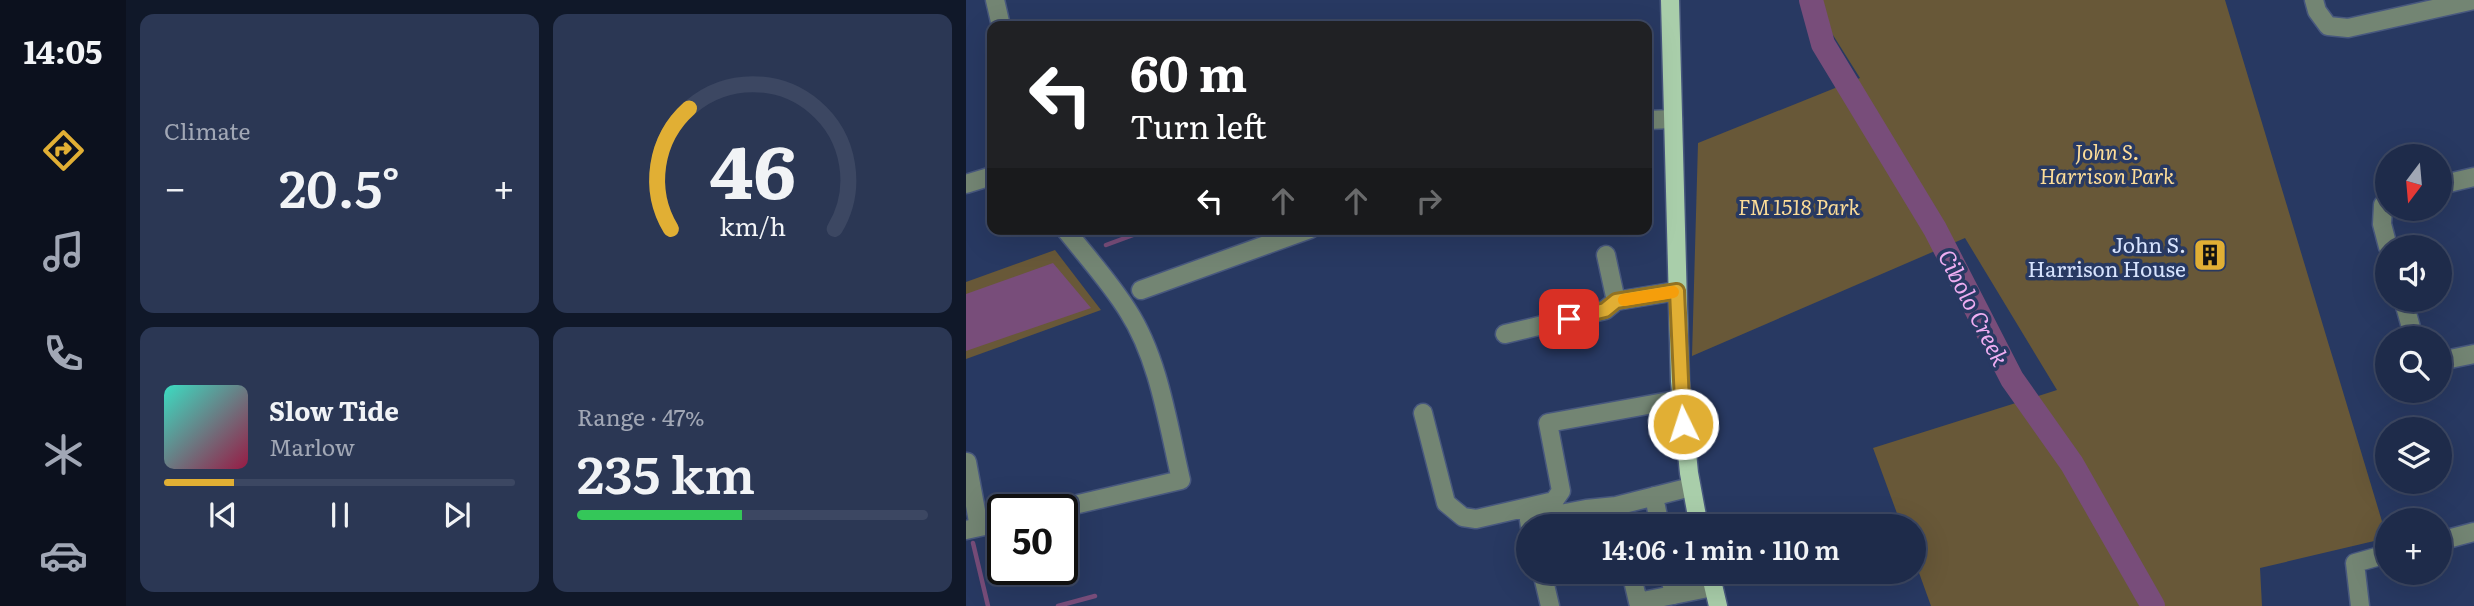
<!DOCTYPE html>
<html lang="en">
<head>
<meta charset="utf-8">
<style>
	body { margin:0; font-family:Literata,serif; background:#2b3754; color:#f1f3f6; height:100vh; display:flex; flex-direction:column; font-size:26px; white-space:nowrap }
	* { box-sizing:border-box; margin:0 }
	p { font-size:23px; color:#a1a7b5 }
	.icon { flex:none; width:38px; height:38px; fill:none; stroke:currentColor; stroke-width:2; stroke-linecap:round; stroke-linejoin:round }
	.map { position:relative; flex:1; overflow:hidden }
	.sheet { display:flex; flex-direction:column; gap:14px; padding:14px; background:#101829; width:840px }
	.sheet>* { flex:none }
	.banner { position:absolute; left:21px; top:21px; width:665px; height:214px; border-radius:14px; box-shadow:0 7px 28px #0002,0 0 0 2px #3c4762; background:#202124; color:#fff; overflow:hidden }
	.needle { width:46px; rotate:196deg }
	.buttons { position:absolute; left:1409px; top:144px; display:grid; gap:14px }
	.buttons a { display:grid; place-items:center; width:77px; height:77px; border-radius:50%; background:#1e2b4a; box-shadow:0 7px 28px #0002,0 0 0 2px #3c4762; font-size:35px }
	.speed { position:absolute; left:21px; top:494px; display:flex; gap:14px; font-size:35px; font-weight:700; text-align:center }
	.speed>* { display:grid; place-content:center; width:91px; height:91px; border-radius:50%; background:#1e2b4a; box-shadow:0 7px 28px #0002,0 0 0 2px #3c4762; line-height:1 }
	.speed .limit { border:4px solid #111; border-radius:10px; background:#fff; color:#111 }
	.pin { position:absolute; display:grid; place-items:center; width:60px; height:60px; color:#fff; margin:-30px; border-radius:14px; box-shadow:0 4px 10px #0006 }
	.me { position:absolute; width:77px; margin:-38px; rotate:356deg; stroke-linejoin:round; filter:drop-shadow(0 0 5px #0008) }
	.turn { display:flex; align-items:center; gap:24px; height:147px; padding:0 28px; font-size:32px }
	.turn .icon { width:91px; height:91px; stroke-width:2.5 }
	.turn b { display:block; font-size:49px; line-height:60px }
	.lanes { display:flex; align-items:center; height:66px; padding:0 28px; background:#0003; justify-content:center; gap:35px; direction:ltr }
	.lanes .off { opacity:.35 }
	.big { font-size:52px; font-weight:600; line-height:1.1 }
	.sheet .widget { flex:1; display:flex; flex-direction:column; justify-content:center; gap:10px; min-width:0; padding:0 24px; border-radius:14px; background:#2b3754 }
	.sheet .dial { align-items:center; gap:0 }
	.dial svg { height:182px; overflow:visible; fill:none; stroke:#3c4762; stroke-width:7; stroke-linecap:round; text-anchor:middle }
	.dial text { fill:#f1f3f6; stroke:none }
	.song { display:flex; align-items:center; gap:21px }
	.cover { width:84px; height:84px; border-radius:10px; background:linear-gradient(135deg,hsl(170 70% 55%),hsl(340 70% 35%)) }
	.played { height:7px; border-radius:4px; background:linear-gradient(90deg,#e1af34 20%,#3c4762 20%) }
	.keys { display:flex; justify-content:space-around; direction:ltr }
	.heat { display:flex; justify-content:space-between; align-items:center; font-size:38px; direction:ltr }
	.charge { height:10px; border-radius:5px; background:linear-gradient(90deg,#34c759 47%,#3c4762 0) }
	.sheet .tiles { flex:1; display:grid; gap:14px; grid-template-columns:repeat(2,1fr) }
	.trip { position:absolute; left:550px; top:514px; width:410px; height:70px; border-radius:35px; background:#1e2b4a; box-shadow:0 7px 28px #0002,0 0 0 2px #3c4762; font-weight:600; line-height:70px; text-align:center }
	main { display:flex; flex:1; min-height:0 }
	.menu { display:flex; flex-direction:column; width:126px; justify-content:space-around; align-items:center; background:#0c111e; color:#a1a7b5 }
	.menu .icon { width:49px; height:49px }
	.menu .selected { color:#e1af34 }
	.menu b { font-size:32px; color:#f1f3f6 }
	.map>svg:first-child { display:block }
	.green { fill:#685838 }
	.water { fill:#784d7a }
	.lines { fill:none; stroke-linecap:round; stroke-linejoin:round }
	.stream { stroke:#784d7a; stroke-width:4.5 }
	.river { stroke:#784d7a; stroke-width:24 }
	.minor-casing { stroke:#48587e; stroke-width:21 }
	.major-casing { stroke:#48587e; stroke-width:21 }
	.minor { stroke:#738573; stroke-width:18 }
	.major { stroke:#a9ceaa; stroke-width:18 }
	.route-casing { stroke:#927222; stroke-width:18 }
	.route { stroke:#e1af34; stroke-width:12 }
	.slow { stroke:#f59e0b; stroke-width:12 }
	.labels { text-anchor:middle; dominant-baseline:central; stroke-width:7; stroke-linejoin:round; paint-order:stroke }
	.park-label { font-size:21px; font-style:italic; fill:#fcdc98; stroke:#283962 }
	.poi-label { font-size:21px; fill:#d7e3fd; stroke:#283962; text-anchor:end }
	.water-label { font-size:23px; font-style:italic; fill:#eeadf1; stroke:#283962 }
</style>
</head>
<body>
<main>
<nav class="menu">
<b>14:05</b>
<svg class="icon selected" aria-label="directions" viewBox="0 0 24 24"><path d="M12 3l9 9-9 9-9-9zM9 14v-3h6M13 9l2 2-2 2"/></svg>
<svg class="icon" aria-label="music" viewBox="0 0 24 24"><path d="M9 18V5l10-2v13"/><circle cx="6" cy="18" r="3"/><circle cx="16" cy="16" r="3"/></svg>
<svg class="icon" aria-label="phone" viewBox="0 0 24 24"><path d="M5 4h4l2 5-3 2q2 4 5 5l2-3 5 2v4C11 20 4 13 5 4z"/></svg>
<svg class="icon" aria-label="climate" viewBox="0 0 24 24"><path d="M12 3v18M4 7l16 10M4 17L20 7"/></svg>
<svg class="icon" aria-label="car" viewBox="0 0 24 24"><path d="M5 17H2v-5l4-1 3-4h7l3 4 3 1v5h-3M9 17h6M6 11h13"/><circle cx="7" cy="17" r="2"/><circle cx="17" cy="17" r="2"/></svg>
</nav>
<section class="sheet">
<div class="tiles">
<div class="widget"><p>Climate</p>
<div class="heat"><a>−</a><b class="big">20.5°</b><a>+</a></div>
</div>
<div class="widget dial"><svg viewBox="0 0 100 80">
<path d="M14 69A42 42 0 1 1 86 69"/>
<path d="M14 69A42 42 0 0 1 22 16" stroke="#e1af34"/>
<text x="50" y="56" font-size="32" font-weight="700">46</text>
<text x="50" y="72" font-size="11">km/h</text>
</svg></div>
<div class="widget">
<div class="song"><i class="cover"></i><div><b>Slow Tide</b><p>Marlow</p></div></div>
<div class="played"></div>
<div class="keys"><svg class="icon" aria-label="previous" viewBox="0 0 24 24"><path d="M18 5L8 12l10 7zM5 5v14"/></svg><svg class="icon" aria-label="pause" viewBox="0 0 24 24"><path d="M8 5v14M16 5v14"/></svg><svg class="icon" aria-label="next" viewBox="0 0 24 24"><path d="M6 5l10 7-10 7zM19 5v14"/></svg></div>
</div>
<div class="widget"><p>Range · 47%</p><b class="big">235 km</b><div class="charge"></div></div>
</div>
</section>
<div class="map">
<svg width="1508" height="606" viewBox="0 0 1508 606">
	<rect width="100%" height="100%" fill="#283962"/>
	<path class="green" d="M 845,0 L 1259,0 L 1421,538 L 1294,568 L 1296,606 L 965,606 L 947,556 L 947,527 L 936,527 L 907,448 L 1091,390 L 999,238 L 726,356 L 732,143 L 894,78 Z
		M 89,250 L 135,310 L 0,359 L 0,282 Z"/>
	<path class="water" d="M 87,263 L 125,308 L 0,351 L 0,294 Z"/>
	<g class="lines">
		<path class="stream" d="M 140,245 L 178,231
			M 7,543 L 22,606
			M 92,606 L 129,596"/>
		<path class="river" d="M 845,0 L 857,44 L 969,229 L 1046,379 L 1106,464 L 1187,606"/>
		<defs>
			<path id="minor" d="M 29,0 L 35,26
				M 1348,0 L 1351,11 L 1362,26 L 1382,28 L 1508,0
				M 681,120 L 707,119
				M 0,184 L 26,176
				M 1474,185 L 1508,177
				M 1421,202 L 1417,205 L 1416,224 L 1422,247
				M 640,255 L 650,301
				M 175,290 L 344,229
				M 1437,299 L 1448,338
				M 539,334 L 639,310 L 650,301 L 711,291
				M 1474,359 L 1479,360 L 1508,354
				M 457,413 L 480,503 L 497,517 L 510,519 L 588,501 L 595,491 L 582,423 L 715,399
				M 1,462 L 13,527
				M 688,496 L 694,527
				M 91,509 L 215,480 C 202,425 193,359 162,311 C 144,282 120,256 99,229
				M 564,527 L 563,520 L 620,509 L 650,506
				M 655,527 L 650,506 L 725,487
				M 0,530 L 37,522
				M 1474,541 L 1508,532
				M 576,572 L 584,606
				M 665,572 L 672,602 L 747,587
				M 703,572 L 708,595
				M 1394,606 L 1389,563 L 1421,554"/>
			<path id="major" d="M 704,0 L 714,381 L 723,473 L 733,527
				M 744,572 L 752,606"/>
		</defs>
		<use href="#minor" class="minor-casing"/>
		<use href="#major" class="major-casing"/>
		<use href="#minor" class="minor"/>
		<use href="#major" class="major"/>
	</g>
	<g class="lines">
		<defs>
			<path id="route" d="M 603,319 L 639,310 L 650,301 L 711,291 L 717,424"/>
		</defs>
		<use href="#route" class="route-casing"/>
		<use href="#route" class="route"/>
		<path class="slow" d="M 658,300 L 707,292"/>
	</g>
	<defs>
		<symbol id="building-square" viewBox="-11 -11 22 22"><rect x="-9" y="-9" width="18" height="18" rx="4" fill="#e1af34" stroke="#283962"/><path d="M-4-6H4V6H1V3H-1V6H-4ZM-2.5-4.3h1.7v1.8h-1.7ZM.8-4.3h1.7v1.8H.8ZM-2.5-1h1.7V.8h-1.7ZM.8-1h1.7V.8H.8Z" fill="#111"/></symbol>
	</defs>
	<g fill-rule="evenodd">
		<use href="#building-square" x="1225" y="236" width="38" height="38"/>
	</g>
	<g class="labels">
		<g class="park-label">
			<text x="1141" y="150">John S.<tspan x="1141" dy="24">Harrison Park</tspan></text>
			<text x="833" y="205">FM 1518 Park</text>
		</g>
		<g class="poi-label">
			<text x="1220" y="243">John S.<tspan x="1220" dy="24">Harrison House</tspan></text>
		</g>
		<g class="water-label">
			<text transform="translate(1009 307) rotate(63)">Cibolo Creek</text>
		</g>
	</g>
</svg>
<div class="buttons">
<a><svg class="needle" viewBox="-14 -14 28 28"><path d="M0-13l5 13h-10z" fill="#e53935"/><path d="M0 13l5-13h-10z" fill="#a1a7b5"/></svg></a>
<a><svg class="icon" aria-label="sound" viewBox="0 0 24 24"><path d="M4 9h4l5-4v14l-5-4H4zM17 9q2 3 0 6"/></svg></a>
<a><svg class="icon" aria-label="search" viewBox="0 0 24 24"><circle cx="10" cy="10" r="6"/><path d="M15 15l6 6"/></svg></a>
<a><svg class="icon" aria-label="layers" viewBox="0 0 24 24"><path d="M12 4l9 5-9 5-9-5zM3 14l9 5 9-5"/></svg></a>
<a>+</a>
</div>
<div class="speed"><div class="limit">50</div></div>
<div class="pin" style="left:603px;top:319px;background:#d93025"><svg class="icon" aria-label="arrive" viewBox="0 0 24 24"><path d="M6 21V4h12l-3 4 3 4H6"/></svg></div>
<svg class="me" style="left:717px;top:424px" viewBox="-20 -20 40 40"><circle r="17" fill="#e1af34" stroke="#fff" stroke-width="3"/><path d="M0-11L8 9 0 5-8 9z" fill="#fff"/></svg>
<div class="trip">14:06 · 1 min · 110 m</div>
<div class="banner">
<div class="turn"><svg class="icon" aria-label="left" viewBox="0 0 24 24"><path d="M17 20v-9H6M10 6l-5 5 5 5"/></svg><div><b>60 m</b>Turn left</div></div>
<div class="lanes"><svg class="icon" aria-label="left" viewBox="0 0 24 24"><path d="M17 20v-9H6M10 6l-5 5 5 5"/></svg><svg class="icon off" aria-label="ahead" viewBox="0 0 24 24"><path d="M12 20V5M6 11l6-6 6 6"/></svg><svg class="icon off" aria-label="ahead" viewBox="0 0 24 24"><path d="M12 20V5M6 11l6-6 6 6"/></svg><svg class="icon off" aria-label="right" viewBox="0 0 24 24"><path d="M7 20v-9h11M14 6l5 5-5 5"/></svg></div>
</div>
</div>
</main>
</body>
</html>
